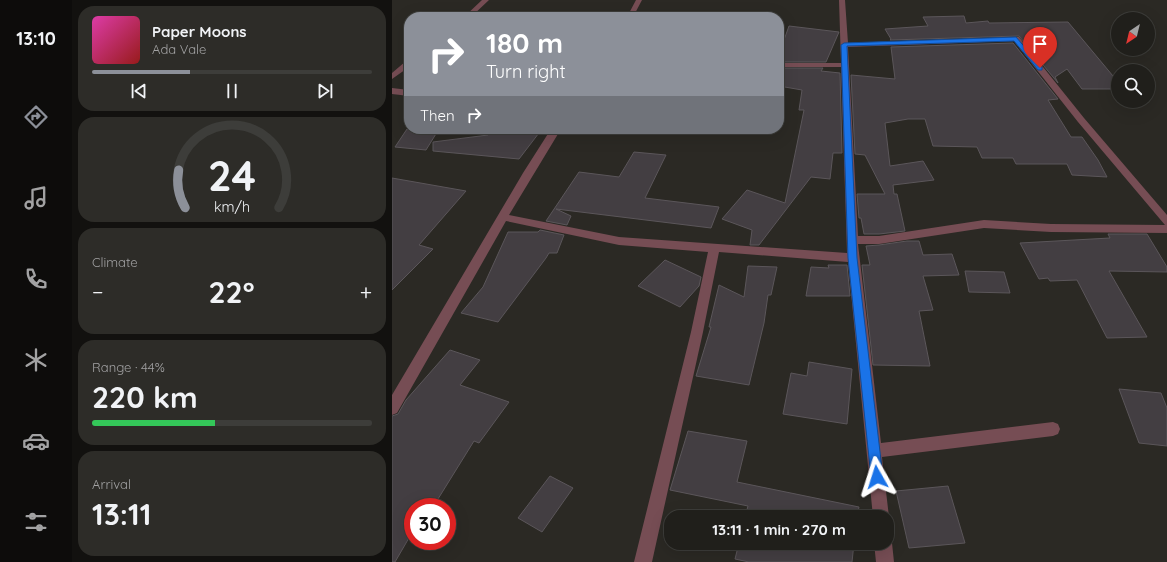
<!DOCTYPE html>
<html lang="en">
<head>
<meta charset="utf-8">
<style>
	body { margin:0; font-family:Quicksand,sans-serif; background:#2d2c28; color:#f1f3f6; height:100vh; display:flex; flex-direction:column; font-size:15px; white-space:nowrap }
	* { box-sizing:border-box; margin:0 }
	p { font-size:13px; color:#a2a2a3 }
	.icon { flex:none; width:22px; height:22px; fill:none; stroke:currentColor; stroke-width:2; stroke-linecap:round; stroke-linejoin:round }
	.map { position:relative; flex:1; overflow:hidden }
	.drawer { display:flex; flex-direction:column; gap:6px; padding:6px; background:#12110f; width:320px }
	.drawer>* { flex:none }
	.hud { position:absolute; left:12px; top:12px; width:380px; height:122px; border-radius:16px; box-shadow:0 4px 16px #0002,0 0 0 1px #3d3d3a; background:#8c9099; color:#fff; overflow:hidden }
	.needle { width:26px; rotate:215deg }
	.tools { position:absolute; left:719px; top:12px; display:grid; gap:8px }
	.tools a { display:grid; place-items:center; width:44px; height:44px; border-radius:50%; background:#201f1b; box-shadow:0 4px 16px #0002,0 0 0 1px #3d3d3a; font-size:20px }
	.speed { position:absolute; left:12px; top:498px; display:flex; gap:8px; font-size:20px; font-weight:700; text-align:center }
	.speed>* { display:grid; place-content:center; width:52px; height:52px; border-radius:50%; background:#201f1b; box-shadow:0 4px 16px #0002,0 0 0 1px #3d3d3a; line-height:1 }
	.speed .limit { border:6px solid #d22; background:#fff; color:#111 }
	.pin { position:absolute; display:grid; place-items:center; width:34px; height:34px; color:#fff; margin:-41px -17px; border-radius:50% 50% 50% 0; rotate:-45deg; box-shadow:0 0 4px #0007 }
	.pin .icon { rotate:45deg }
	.me { position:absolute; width:44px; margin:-22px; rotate:354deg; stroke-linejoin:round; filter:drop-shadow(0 0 3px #0008) }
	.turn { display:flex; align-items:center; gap:14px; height:84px; padding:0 16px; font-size:18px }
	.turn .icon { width:52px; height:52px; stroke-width:2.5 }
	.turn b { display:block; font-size:28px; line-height:34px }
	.then { display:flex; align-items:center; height:38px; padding:0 16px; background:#0003; gap:8px; font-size:15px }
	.big { font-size:30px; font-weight:700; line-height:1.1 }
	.drawer .card { flex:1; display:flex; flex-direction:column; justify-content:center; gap:6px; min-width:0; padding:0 14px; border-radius:16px; background:#2d2c28 }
	.drawer .dial { align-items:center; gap:0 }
	.dial svg { height:104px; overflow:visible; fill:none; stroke:#3d3d3a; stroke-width:7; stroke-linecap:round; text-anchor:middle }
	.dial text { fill:#f1f3f6; stroke:none }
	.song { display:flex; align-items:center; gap:12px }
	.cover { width:48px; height:48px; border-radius:6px; background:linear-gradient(135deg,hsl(320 70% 55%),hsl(0 70% 35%)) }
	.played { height:4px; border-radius:2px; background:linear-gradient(90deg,#8c9099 35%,#3d3d3a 35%) }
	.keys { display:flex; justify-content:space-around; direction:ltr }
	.heat { display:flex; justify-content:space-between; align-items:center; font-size:22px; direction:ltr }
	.charge { height:6px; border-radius:3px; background:linear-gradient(90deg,#34c759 44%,#3d3d3a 0) }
	.trip { position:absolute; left:272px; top:510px; width:230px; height:40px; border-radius:16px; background:#201f1b; box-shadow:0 4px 16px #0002,0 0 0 1px #3d3d3a; font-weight:700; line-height:40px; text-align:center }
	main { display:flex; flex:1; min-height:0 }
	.tabs { display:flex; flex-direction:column; width:72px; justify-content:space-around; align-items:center; background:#0d0c0b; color:#a2a2a3 }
	.tabs .icon { width:28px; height:28px }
	.tabs .current { color:#8c9099 }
	.tabs b { font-size:18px; color:#f1f3f6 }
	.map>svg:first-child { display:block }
	.building { fill:#433e42; stroke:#5b565a }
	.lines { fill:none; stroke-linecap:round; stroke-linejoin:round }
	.street { fill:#764d54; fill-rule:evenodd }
	.route { fill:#1a73e8; stroke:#114b97 }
</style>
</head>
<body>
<main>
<nav class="tabs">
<b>13:10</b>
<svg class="icon current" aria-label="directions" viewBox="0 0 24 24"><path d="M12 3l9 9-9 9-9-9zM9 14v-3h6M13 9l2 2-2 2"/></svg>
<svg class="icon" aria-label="music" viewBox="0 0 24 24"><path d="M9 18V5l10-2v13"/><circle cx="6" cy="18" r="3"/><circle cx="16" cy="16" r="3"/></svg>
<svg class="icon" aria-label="phone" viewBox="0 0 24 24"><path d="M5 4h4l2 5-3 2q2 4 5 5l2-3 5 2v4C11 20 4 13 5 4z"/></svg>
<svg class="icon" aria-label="climate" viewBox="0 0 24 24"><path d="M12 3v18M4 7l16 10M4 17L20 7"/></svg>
<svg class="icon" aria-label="car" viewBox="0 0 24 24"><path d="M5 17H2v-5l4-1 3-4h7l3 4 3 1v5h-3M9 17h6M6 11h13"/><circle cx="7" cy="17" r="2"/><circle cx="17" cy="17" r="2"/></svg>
<svg class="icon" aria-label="filters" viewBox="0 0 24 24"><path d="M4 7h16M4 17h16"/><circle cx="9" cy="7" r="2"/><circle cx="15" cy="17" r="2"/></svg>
</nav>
<section class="drawer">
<div class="card">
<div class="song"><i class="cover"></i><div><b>Paper Moons</b><p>Ada Vale</p></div></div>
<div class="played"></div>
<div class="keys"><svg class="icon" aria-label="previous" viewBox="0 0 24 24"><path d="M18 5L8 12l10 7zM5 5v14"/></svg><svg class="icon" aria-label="pause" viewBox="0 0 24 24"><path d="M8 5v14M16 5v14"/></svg><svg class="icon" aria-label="next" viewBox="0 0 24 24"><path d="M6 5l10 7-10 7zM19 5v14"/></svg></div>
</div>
<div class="card dial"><svg viewBox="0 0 100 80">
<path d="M14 69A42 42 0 1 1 86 69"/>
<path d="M14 69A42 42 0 0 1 9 40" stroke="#8c9099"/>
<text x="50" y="56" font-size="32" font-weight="700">24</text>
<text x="50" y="72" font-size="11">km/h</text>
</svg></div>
<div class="card"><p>Climate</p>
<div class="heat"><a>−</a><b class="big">22°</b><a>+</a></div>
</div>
<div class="card"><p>Range · 44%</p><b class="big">220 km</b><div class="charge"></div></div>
<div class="card"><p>Arrival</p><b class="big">13:11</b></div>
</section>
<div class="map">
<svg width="775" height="562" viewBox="0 0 775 562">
	<rect width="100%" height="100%" fill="#2b2924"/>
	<path class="building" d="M 572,16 L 574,23 L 596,21 L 597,23 L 676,22 L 726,82 L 726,89 L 690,89 L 675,69 L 663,77 L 666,83 L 627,36 L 498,40 L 499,39 L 493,29 L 536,26 L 531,17 Z
		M 397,26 L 447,32 L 434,62 L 387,62 L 387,54 Z
		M 621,43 L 666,99 L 656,100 L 679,137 L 690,137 L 706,160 L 715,177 L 680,175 L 675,164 L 624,164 L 621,158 L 590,158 L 585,147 L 541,146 L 533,119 L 516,119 L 493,123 L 498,166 L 531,161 L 542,180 L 501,185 L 502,194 L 505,194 L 513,231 L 487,234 L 472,234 L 469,218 L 467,218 L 465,194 L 493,194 L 473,155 L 463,154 L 459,75 L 503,79 L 499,47 Z
		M 387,68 L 431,68 L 429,71 L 448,73 L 450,153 L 441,153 L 438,179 L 419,177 L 367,245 L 358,245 L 360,230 L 330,219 L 355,190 L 393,203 L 412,110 L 407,110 L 410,90 L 387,86 Z
		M 15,129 L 47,129 L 34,150 L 3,147 Z
		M 102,129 L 150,129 L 127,159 L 41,151 L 41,142 L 96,135 Z
		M 242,152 L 274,155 L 253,198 L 327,207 L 319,228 L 164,209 L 179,216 L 175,225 L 154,221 L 187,172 L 227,177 Z
		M 0,178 L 74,191 L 27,245 L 41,249 L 0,290 Z
		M 148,230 L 172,235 L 165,253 L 157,253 L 154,258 L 106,322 L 69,313 L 91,287 L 116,232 L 146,232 Z
		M 716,234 L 755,234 L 775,267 L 775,272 L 717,271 L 755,337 L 715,338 L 685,280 L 658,281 L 656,278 L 647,279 L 628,243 L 718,238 Z
		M 515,241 L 527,241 L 531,255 L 560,254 L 567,275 L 531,276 L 541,310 L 527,311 L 538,366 L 481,365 L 470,265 L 478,265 L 474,246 L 487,245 Z
		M 273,260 L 309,277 L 307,286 L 288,307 L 246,286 Z
		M 436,265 L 455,265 L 458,296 L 414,296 L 419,267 L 437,268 Z
		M 356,266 L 385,267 L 379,295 L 376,295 L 372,323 L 357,385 L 304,376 L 319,327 L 317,327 L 327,285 L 352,297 Z
		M 573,271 L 612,272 L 618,293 L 577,292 Z
		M 58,350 L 88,360 L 68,385 L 117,402 L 87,443 L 82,441 L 41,507 L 21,507 L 21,531 L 3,562 L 0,562 L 0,416 L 6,414 L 14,400 Z
		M 417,362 L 460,369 L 455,424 L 391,414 L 399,373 L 415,376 Z
		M 727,389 L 769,393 L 775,408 L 775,446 L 747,443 Z
		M 296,431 L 355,441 L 345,482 L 467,507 L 465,517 L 353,517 L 356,506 L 278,490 Z
		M 158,476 L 181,488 L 150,532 L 126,518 Z
		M 556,486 L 573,543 L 517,548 L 504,491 Z
		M 347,543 L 462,543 L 460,562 L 357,562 L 343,559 Z"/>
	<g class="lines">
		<path class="street" d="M 90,0 L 97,0 L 79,17 L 72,17 Z
			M 244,0 L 250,0 L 241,17 L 235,17 Z
			M 447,0 L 453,0 L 456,43 L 627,37 L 692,118 L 775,215 L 775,233 L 659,232 L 592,228 L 487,244 L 466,244 L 489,443 L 661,422 L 666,424 L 668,429 L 666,434 L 661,436 L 490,457 L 497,517 L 495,522 L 495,517 L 481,517 L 456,262 L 327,252 L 311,332 L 260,562 L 242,562 L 299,332 L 316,252 L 227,245 L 114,221 L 5,413 L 0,415 L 0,395 L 131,173 L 159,129 L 169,129 L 117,215 L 227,237 L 455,253 L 449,67 L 387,67 L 387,63 L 449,63 ZM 622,41 L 686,122 L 773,225 L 659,224 L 592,220 L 487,236 L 466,236 L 456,47 Z
			M 14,61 L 17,61 L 17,67 L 0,79 L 0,73 Z
			M 0,88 L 17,90 L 17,96 L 0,94 Z
			M 495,536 L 497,537 L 500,543 L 502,562 L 484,562 L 482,543 L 495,543 Z"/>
	</g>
	<path class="route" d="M 624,37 L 650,67 L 650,70 L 646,70 L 622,41 L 455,46 L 465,258 L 491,477 L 489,481 L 485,483 L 480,481 L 479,477 L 456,258 L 449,45 L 452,43 Z"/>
</svg>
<div class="tools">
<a><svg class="needle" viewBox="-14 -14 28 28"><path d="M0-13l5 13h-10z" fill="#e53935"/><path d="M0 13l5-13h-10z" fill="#a2a2a3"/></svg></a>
<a><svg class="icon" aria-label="search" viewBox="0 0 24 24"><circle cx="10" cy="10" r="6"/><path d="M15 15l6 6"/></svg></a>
</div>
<div class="speed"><div class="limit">30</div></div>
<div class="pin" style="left:648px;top:68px;background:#d93025"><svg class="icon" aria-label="arrive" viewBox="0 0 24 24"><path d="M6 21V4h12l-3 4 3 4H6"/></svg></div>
<svg class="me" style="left:485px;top:477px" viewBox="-20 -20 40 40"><path d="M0-17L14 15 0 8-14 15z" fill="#1a73e8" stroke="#fff" stroke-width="4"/></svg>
<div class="trip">13:11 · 1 min · 270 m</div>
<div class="hud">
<div class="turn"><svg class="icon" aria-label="right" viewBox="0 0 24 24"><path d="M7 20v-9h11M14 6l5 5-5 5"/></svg><div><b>180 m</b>Turn right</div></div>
<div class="then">Then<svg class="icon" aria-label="right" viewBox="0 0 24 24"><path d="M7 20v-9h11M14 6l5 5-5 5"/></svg></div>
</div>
</div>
</main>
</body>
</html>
